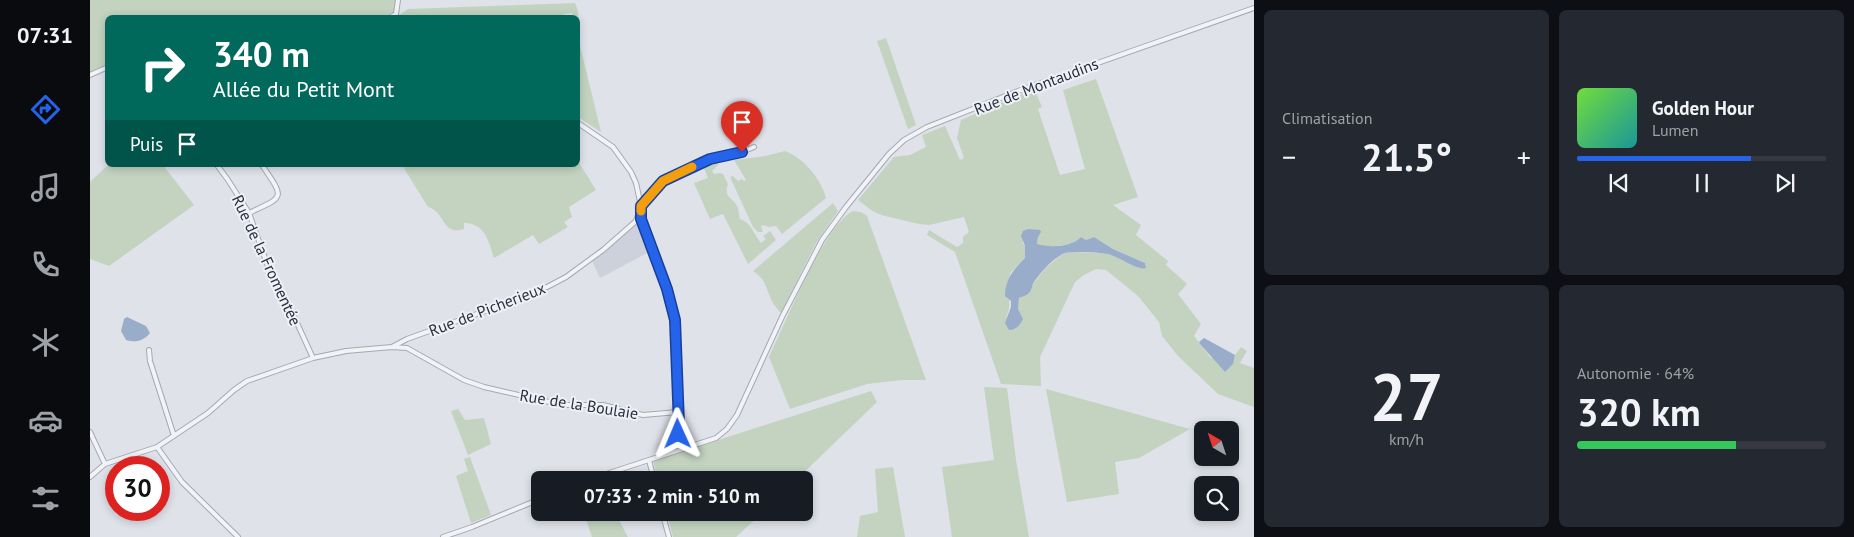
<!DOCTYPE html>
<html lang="fr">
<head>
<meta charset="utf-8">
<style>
	body { margin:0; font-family:"PT Sans",sans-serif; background:#242831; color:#f1f3f6; height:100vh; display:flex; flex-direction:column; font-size:19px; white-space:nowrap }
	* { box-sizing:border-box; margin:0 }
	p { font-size:16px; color:#9ea1a6 }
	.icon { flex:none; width:28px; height:28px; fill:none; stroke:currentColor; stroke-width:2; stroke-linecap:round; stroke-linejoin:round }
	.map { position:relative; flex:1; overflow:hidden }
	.panel { display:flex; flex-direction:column; gap:10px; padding:10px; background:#0d0f14; width:600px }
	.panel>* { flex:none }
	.top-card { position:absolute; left:15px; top:15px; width:475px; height:152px; border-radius:8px; box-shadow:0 2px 8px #0003; background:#00695c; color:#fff; overflow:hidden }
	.needle { width:32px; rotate:321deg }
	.fabs { position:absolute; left:1104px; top:421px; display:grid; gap:10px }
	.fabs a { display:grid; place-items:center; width:45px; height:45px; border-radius:8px; background:#171b24; box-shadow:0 2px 8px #0003; font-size:25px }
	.speed { position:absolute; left:15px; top:456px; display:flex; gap:10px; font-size:25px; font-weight:700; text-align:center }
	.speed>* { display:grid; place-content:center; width:65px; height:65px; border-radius:50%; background:#171b24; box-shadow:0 2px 8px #0003; line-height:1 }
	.speed .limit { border:8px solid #d22; background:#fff; color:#111 }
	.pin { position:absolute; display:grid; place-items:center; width:42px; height:42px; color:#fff; margin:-51px -21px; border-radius:50% 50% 50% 0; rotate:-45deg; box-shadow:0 0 5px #0007 }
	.pin .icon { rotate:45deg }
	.me { position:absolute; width:55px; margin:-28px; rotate:359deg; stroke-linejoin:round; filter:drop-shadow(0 0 4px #0008) }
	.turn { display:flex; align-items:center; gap:18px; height:105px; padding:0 25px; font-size:22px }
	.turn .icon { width:65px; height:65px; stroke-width:2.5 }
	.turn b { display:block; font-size:35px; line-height:42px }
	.then { display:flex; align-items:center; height:48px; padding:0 25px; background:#0003; gap:10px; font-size:19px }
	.big { font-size:38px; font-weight:700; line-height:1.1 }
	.panel .tile { flex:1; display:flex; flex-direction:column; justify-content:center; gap:8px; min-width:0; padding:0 18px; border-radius:8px; background:#242831 }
	.panel .dial { align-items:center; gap:0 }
	.dial b { font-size:65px; line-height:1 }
	.song { display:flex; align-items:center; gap:15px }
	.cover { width:60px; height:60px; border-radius:8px; background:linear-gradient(135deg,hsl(100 70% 55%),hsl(180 70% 35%)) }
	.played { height:5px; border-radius:2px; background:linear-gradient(90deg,#2563eb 70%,#363941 70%) }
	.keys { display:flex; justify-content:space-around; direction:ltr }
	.heat { display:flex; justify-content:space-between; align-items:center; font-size:28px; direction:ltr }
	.charge { height:8px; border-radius:4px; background:linear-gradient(90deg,#34c759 64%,#363941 0) }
	.panel .tiles { flex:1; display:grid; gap:10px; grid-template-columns:repeat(2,1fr) }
	.trip { position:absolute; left:441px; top:471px; width:282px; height:50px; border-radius:8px; background:#171b24; box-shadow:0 2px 8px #0003; font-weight:700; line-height:50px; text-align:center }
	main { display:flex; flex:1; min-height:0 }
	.dock { display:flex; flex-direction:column; width:90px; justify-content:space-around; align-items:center; background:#090b0e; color:#9ea1a6 }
	.dock .icon { width:35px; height:35px }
	.dock .current { color:#2563eb }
	.dock b { font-size:22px; color:#f1f3f6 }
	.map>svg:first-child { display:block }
	.built { fill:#cdd1db }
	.green { fill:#c3d3c0; fill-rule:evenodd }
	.water { fill:#99adca }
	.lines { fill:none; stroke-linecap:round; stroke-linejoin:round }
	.street-casing { stroke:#a4a9b3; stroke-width:6 }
	.street { stroke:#f2f3f7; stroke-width:4 }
	.route-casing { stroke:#184099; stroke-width:12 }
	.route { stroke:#2563eb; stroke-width:9 }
	.slow { stroke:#f59e0b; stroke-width:9 }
	.labels { text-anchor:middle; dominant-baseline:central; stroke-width:4; stroke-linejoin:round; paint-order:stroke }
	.street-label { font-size:16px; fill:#282f40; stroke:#eff1f6 }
</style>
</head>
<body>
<main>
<nav class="dock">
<b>07:31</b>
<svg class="icon current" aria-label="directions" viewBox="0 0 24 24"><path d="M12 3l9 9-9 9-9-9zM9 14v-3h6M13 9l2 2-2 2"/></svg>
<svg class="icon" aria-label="music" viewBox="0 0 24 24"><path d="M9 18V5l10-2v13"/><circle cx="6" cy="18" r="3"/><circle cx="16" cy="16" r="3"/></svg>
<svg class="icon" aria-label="phone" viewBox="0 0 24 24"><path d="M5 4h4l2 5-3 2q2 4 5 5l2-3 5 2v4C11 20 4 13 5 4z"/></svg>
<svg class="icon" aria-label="climate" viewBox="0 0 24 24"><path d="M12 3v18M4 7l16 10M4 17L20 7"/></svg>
<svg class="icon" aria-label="car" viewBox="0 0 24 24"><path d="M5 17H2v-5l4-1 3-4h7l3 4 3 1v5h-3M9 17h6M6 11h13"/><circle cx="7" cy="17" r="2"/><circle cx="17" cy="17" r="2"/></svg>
<svg class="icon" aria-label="filters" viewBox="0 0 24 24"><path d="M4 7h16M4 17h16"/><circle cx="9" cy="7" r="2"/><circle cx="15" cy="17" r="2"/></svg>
</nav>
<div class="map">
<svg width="1164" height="537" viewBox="0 0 1164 537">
	<rect width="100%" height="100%" fill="#dfe2e9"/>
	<path class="built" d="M 545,225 L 551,225 L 561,251 L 510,278 L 502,261 L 518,249 Z"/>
	<path class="green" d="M 0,0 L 306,0 L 304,12 L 298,15 L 278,17 L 18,18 L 17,64 L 0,73 Z
		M 485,3 L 488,11 L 489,41 L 511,132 L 488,117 L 488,18 L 485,17 L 481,13 L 474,14 L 469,18 L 319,18 L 308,16 L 318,9 Z
		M 796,38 L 826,125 L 818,129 L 787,41 Z
		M 1006,79 L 1048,197 L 1023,205 L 1051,225 L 1046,235 L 1078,261 L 1076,265 L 1097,284 L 1088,294 L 1111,324 L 1104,336 L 1121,358 L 1145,358 L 1145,355 L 1151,347 L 1157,351 L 1150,363 L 1164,368 L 1164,407 L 1128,394 L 1088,356 L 1072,336 L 1069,322 L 1048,296 L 1016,270 L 1006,269 L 994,275 L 985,282 L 950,357 L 951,386 L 911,384 L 865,252 L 837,235 L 839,230 L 867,247 L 873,243 L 873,237 L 879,232 L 874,217 L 839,225 L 829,224 L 791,215 L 781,210 L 768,200 L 804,157 L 820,155 L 836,147 L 832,135 L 855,126 L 870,160 L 874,158 L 867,138 L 871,120 L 948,87 L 950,90 L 946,93 L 952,107 L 948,109 L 970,175 L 995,169 L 973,90 ZM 948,237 L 947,245 C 961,247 981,247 991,237 L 996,240 L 1004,237 L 1023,249 L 1055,263 L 1056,266 L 1016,253 L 983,252 L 975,253 L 966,259 L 954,270 L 944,283 L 939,293 L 929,298 L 928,309 L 916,318 C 921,305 920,300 916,287 L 921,272 L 935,258 L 935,246 L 932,242 Z
		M 695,151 C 714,158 731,179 736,198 L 692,234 L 686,226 L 679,227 L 673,225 L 671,226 L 673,232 L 668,232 L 663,227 L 640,177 L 643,176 L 648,181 L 652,179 L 654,181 L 656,180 L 644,160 L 675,156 Z
		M 627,160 L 628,165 L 622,171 L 624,174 L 630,173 L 633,174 L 638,184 C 633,197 642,197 647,206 C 649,209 649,215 650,219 C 662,223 664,235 671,243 L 676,239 L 673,236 L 680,231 L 686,240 L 658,264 L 633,214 L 620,219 L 604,183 L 618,178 L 613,166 Z
		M 488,161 L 506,190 L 479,207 L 482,217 L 474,222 L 478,227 L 449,244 L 443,235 L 404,258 C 399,242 395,223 374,223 L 374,229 C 351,236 356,212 338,207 L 312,165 L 488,165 Z
		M 18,165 L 73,165 L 104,205 L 19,266 L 0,259 L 0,182 Z
		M 743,203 L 748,211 L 726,243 L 691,313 C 688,310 685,306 683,303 C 675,289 678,281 663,271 Z
		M 763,211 L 771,212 L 777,216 L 836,380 L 812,380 L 777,384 L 700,409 L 679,357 C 695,324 734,225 763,211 Z
		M 894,387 L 917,388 L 926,460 L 939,537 L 862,537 L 852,467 L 904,460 Z
		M 956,389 L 1100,429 L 1049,458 L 1025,462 L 1029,494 L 977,502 Z
		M 781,391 L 787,402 L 706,480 L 568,480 L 563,461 Z
		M 368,409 L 375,420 L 394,418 L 401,444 L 378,455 L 361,411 Z
		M 380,457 L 401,515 L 381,523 L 366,476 L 378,471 L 374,459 Z
		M 803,467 L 815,537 L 767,537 L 770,516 L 788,512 L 785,469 Z
		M 494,513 L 530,513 L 530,522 L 538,537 L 502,537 Z
		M 577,513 L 577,512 L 672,513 L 646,537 L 583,537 Z"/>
	<path class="water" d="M 938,229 L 950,230 L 951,232 L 948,237 L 947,244 C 961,248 981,247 991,237 L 996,240 L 1004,237 L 1023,249 L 1055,263 L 1056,268 C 1048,271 1028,256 1018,254 C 1011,252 981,251 975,253 C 963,258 952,271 944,282 C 942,285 942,290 939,293 C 937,295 932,297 929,298 L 928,309 L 933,319 C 930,325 926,330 919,330 L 915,323 L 921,307 L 921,301 L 915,296 C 915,279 924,269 935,258 L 935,246 L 931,236 L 933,231 Z
		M 37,317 L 56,326 L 60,333 C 54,341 45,343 36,340 L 31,331 L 34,319 Z
		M 1114,338 L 1145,355 L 1143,364 L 1135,372 L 1110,344 L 1109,342 Z"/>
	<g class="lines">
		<defs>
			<path id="street" d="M 299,18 L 306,14 L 308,0
				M 0,75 L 18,67
				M 488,123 L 523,147 L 541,172 L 546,183 L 551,206 L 551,219 L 577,289 L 585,319 L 589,425 L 588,434 L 580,451
				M 127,165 L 138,180 L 159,213 L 182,278 L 201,310 L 223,358
				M 159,213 C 195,196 195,199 172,165
				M 302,347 L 317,339 L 437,296 L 459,286 L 476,277 L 513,250 L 546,221 L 551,206 L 573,181 L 620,159 L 652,152 L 664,147
				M 59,350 L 60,361 L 84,436
				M 0,432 L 15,464
				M 67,447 L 92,482 L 148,537
				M 559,460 L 564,480
				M 0,477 L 15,464 L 67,447 L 118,413 L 144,390 L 157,381 L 223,358 L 256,351 L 302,347 L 317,348 L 374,380 L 394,387 L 472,405 L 513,405 L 553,415 L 588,412
				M 498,480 L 626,438 L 637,429 L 647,415 L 692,317 L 732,240 L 756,207 L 799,154 L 814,140 L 837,127 L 928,91 L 1164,8
				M 572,512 L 579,537
				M 353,537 L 382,527 L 450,499"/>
		</defs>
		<use href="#street" class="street-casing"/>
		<use href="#street" class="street"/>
	</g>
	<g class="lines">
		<defs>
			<path id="route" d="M 588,434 L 589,425 L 585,320 L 577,289 L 551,219 L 551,206 L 573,181 L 620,159 L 652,152"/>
		</defs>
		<use href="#route" class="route-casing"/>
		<use href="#route" class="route"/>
		<path class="slow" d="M 551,211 L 551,206 L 573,181 L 602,167"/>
	</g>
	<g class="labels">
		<g class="street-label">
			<text transform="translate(946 86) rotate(-21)">Rue de Montaudins</text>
			<text transform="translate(177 260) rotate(65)">Rue de la Fromentée</text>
			<text transform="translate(397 309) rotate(-21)">Rue de Picherieux</text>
			<text transform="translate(489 404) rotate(9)">Rue de la Boulaie</text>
		</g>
	</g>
</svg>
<div class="fabs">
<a><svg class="needle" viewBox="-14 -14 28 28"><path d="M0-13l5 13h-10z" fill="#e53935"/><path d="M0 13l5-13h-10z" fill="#9ea1a6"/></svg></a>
<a><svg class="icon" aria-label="search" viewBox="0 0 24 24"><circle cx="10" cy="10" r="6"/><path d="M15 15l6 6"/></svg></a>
</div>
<div class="speed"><div class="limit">30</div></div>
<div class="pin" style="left:652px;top:152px;background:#d93025"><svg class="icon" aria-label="arrive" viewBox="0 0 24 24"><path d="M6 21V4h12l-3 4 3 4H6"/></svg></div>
<svg class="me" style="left:588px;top:434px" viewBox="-20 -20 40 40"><path d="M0-17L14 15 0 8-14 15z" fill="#2563eb" stroke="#fff" stroke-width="4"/></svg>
<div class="trip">07:33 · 2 min · 510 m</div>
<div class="top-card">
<div class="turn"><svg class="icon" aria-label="right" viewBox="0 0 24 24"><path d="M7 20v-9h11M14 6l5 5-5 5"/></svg><div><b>340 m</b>Allée du Petit Mont</div></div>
<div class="then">Puis<svg class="icon" aria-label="arrive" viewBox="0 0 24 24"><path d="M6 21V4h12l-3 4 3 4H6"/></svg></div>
</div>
</div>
<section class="panel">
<div class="tiles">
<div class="tile"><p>Climatisation</p>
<div class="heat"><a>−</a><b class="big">21.5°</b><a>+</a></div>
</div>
<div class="tile">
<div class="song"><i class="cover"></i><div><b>Golden Hour</b><p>Lumen</p></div></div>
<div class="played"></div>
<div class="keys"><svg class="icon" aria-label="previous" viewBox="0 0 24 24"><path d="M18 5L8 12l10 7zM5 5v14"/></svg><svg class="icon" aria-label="pause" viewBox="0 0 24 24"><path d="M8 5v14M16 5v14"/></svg><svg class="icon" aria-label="next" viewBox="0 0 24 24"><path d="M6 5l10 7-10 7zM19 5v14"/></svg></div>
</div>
<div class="tile dial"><b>27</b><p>km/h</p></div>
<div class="tile"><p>Autonomie · 64%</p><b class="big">320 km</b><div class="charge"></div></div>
</div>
</section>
</main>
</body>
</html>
